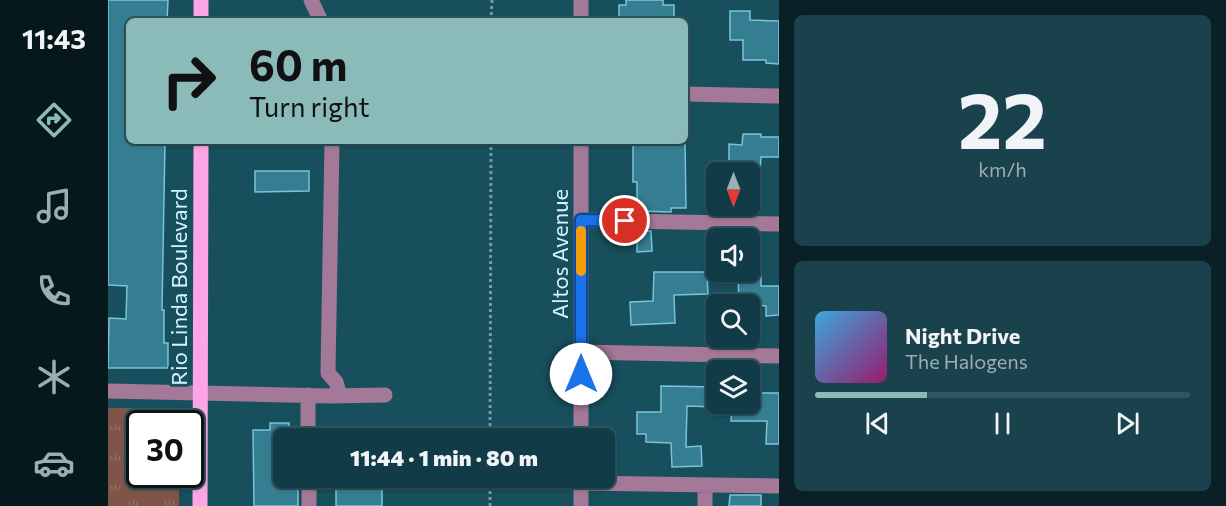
<!DOCTYPE html>
<html lang="en">
<head>
<meta charset="utf-8">
<style>
	body { margin:0; font-family:Commissioner,sans-serif; background:#1a424d; color:#f1f3f6; height:100vh; display:flex; flex-direction:column; font-size:22px; white-space:nowrap }
	* { box-sizing:border-box; margin:0 }
	p { font-size:20px; color:#9cadb3 }
	.icon { flex:none; width:33px; height:33px; fill:none; stroke:currentColor; stroke-width:2; stroke-linecap:round; stroke-linejoin:round }
	.map { position:relative; flex:1; overflow:hidden }
	.sheet { display:flex; flex-direction:column; gap:15px; padding:15px; background:#092026; width:447px }
	.sheet>* { flex:none }
	.top-card { position:absolute; left:18px; top:18px; width:562px; height:126px; border-radius:9px; box-shadow:0 2px 4px #0004,0 0 0 2px #30555f; background:#8bbbb9; color:#111; overflow:hidden }
	.needle { width:39px; rotate:180deg }
	.fabs { position:absolute; left:598px; top:162px; display:grid; gap:12px }
	.fabs a { display:grid; place-items:center; width:54px; height:54px; border-radius:9px; background:#113b46; box-shadow:0 2px 4px #0004,0 0 0 2px #30555f; font-size:30px }
	.speed { position:absolute; left:18px; top:410px; display:flex; gap:12px; font-size:30px; font-weight:700; text-align:center }
	.speed>* { display:grid; place-content:center; width:78px; height:78px; border-radius:50%; background:#113b46; box-shadow:0 2px 4px #0004,0 0 0 2px #30555f; line-height:1 }
	.speed .limit { border:3px solid #111; border-radius:9px; background:#fff; color:#111 }
	.pin { position:absolute; display:grid; place-items:center; width:51px; height:51px; color:#fff; margin:-26px; border:3px solid #fff; border-radius:50%; box-shadow:0 2px 6px #0007 }
	.me { position:absolute; width:66px; margin:-33px; rotate:0deg; stroke-linejoin:round; filter:drop-shadow(0 0 4px #0008) }
	.turn { display:flex; align-items:center; gap:21px; height:126px; padding:0 24px; font-size:27px }
	.turn .icon { width:78px; height:78px; stroke-width:2.5 }
	.turn b { display:block; font-size:42px; line-height:51px }
	.sheet .tile { flex:1; display:flex; flex-direction:column; justify-content:center; gap:9px; min-width:0; padding:0 21px; border-radius:9px; background:#1a424d }
	.sheet .dial { align-items:center; gap:0 }
	.dial b { font-size:78px; line-height:1 }
	.song { display:flex; align-items:center; gap:18px }
	.cover { width:72px; height:72px; border-radius:9px; background:linear-gradient(135deg,hsl(200 70% 55%),hsl(320 70% 35%)) }
	.played { height:6px; border-radius:3px; background:linear-gradient(90deg,#8bbbb9 30%,#30555f 30%) }
	.keys { display:flex; justify-content:space-around; direction:ltr }
	.trip { position:absolute; left:165px; top:428px; width:342px; height:60px; border-radius:9px; background:#113b46; box-shadow:0 2px 4px #0004,0 0 0 2px #30555f; font-weight:800; line-height:60px; text-align:center }
	main { display:flex; flex:1; min-height:0 }
	.menu { display:flex; flex-direction:column; width:108px; justify-content:space-around; align-items:center; background:#07181c; color:#9cadb3 }
	.menu .icon { width:42px; height:42px }
	.menu .active { color:#8bbbb9 }
	.menu b { font-size:27px; color:#f1f3f6 }
	.map>svg:first-child { display:block }
	.grass { fill:url(#grass-tufts) }
	.building { fill:#357d90; stroke:#7cc3d7; stroke-width:1.5 }
	.lines { fill:none; stroke-linecap:round; stroke-linejoin:round }
	.path { stroke:#6e9ca8; stroke-width:3; stroke-dasharray:3 3; stroke-linecap:butt }
	.minor { stroke:#a47897; stroke-width:15 }
	.major { stroke:#fea5e5; stroke-width:15 }
	.route-casing { stroke:#114b97; stroke-width:15 }
	.route { stroke:#1a73e8; stroke-width:10 }
	.slow { stroke:#f59e0b; stroke-width:10 }
	.labels { text-anchor:middle; dominant-baseline:central; stroke-width:6; stroke-linejoin:round; paint-order:stroke }
	.street-label { font-size:22px; fill:#d2f4fe; stroke:#174f5d }
</style>
</head>
<body>
<main>
<nav class="menu">
<b>11:43</b>
<svg class="icon active" aria-label="directions" viewBox="0 0 24 24"><path d="M12 3l9 9-9 9-9-9zM9 14v-3h6M13 9l2 2-2 2"/></svg>
<svg class="icon" aria-label="music" viewBox="0 0 24 24"><path d="M9 18V5l10-2v13"/><circle cx="6" cy="18" r="3"/><circle cx="16" cy="16" r="3"/></svg>
<svg class="icon" aria-label="phone" viewBox="0 0 24 24"><path d="M5 4h4l2 5-3 2q2 4 5 5l2-3 5 2v4C11 20 4 13 5 4z"/></svg>
<svg class="icon" aria-label="climate" viewBox="0 0 24 24"><path d="M12 3v18M4 7l16 10M4 17L20 7"/></svg>
<svg class="icon" aria-label="car" viewBox="0 0 24 24"><path d="M5 17H2v-5l4-1 3-4h7l3 4 3 1v5h-3M9 17h6M6 11h13"/><circle cx="7" cy="17" r="2"/><circle cx="17" cy="17" r="2"/></svg>
</nav>
<div class="map">
<svg width="671" height="506" viewBox="0 0 671 506">
	<defs>
		<pattern id="grass-tufts" width="24" height="20" patternUnits="userSpaceOnUse" patternTransform="scale(1.5)"><rect width="24" height="20" fill="#7e5548"/><path d="M3 7l-1-3M5 7V3M7 7l1-3M15 17l-1-3M17 17v-4M19 17l1-3" fill="none" stroke="#8f6e63"/></pattern>
	</defs>
	<rect width="100%" height="100%" fill="#174f5d"/>
	<path class="grass" d="M 0,408 L 63,408 L 71,415 L 71,423 L 32,423 L 32,474 L 71,474 L 71,506 L 0,506 Z"/>
	<path class="building" d="M 0,0 L 60,0 L 59,21 L 21,21 L 21,141 L 57,141 L 54,310 L 56,310 L 56,343 L 60,343 L 60,368 L 0,368 L 1,318 L 18,319 L 19,286 L 0,285 Z
		M 518,0 L 555,0 L 555,5 L 566,5 L 566,21 L 511,21 L 511,5 L 518,5 Z
		M 622,11 L 642,11 L 642,20 L 671,21 L 671,64 L 658,63 L 658,60 L 635,60 L 635,40 L 622,40 Z
		M 635,134 L 653,134 L 653,137 L 671,137 L 671,157 L 653,157 L 652,172 L 621,172 L 621,144 L 634,145 Z
		M 525,141 L 577,141 L 578,208 L 563,208 L 563,212 L 529,211 L 529,182 L 525,182 Z
		M 147,171 L 201,171 L 201,191 L 147,192 Z
		M 529,231 L 543,231 L 544,251 L 529,252 Z
		M 546,272 L 599,272 L 600,294 L 566,295 L 567,323 L 523,325 L 522,302 L 545,301 Z
		M 630,272 L 653,272 L 653,286 L 671,286 L 671,315 L 658,316 L 658,306 L 631,304 Z
		M 553,386 L 609,387 L 608,407 L 579,406 L 578,447 L 593,446 L 594,466 L 564,467 L 563,443 L 538,442 L 538,434 L 529,434 L 529,412 L 553,412 Z
		M 642,393 L 671,393 L 671,444 L 658,444 L 659,421 L 623,421 L 624,404 L 642,404 Z
		M 162,423 L 181,423 L 181,438 L 176,438 L 176,477 L 190,477 L 190,506 L 146,506 L 145,430 L 162,430 Z
		M 228,477 L 274,477 L 274,506 L 228,506 Z
		M 622,495 L 653,495 L 653,506 L 621,506 Z"/>
	<g class="lines">
		<path class="path" d="M 383,21 L 384,0
			M 382,438 L 383,141
			M 382,506 L 382,477"/>
		<path class="minor" d="M 203,0 L 213,21
			M 473,21 L 473,0
			M 578,94 L 671,96
			M 224,141 L 220,373 L 228,382 L 232,396
			M 473,141 L 473,438
			M 473,220 L 671,224
			M 473,352 L 671,356
			M 0,391 L 222,396 L 277,395
			M 200,395 L 200,438
			M 201,477 L 201,506
			M 473,483 L 671,486
			M 473,506 L 473,477
			M 597,506 L 597,486"/>
		<path class="major" d="M 93,0 L 93,21
			M 92,506 L 93,141"/>
	</g>
	<g class="lines">
		<defs>
			<path id="route" d="M 473,374 L 473,220 L 517,221"/>
		</defs>
		<use href="#route" class="route-casing"/>
		<use href="#route" class="route"/>
		<path class="slow" d="M 473,271 L 473,231"/>
	</g>
	<g class="labels">
		<g class="street-label">
			<text transform="translate(451 254) rotate(-90)">Altos Avenue</text>
			<text transform="translate(70 287) rotate(-90)">Rio Linda Boulevard</text>
		</g>
	</g>
</svg>
<div class="fabs">
<a><svg class="needle" viewBox="-14 -14 28 28"><path d="M0-13l5 13h-10z" fill="#e53935"/><path d="M0 13l5-13h-10z" fill="#9cadb3"/></svg></a>
<a><svg class="icon" aria-label="sound" viewBox="0 0 24 24"><path d="M4 9h4l5-4v14l-5-4H4zM17 9q2 3 0 6"/></svg></a>
<a><svg class="icon" aria-label="search" viewBox="0 0 24 24"><circle cx="10" cy="10" r="6"/><path d="M15 15l6 6"/></svg></a>
<a><svg class="icon" aria-label="layers" viewBox="0 0 24 24"><path d="M12 4l9 5-9 5-9-5zM3 14l9 5 9-5"/></svg></a>
</div>
<div class="speed"><div class="limit">30</div></div>
<div class="pin" style="left:517px;top:221px;background:#d93025"><svg class="icon" aria-label="arrive" viewBox="0 0 24 24"><path d="M6 21V4h12l-3 4 3 4H6"/></svg></div>
<svg class="me" style="left:473px;top:374px" viewBox="-20 -20 40 40"><circle r="19" fill="#fff"/><path d="M0-13L10 11 0 6-10 11z" fill="#1a73e8"/></svg>
<div class="trip">11:44 · 1 min · 80 m</div>
<div class="top-card">
<div class="turn"><svg class="icon" aria-label="right" viewBox="0 0 24 24"><path d="M7 20v-9h11M14 6l5 5-5 5"/></svg><div><b>60 m</b>Turn right</div></div>
</div>
</div>
<section class="sheet">
<div class="tile dial"><b>22</b><p>km/h</p></div>
<div class="tile">
<div class="song"><i class="cover"></i><div><b>Night Drive</b><p>The Halogens</p></div></div>
<div class="played"></div>
<div class="keys"><svg class="icon" aria-label="previous" viewBox="0 0 24 24"><path d="M18 5L8 12l10 7zM5 5v14"/></svg><svg class="icon" aria-label="pause" viewBox="0 0 24 24"><path d="M8 5v14M16 5v14"/></svg><svg class="icon" aria-label="next" viewBox="0 0 24 24"><path d="M6 5l10 7-10 7zM19 5v14"/></svg></div>
</div>
</section>
</main>
</body>
</html>
